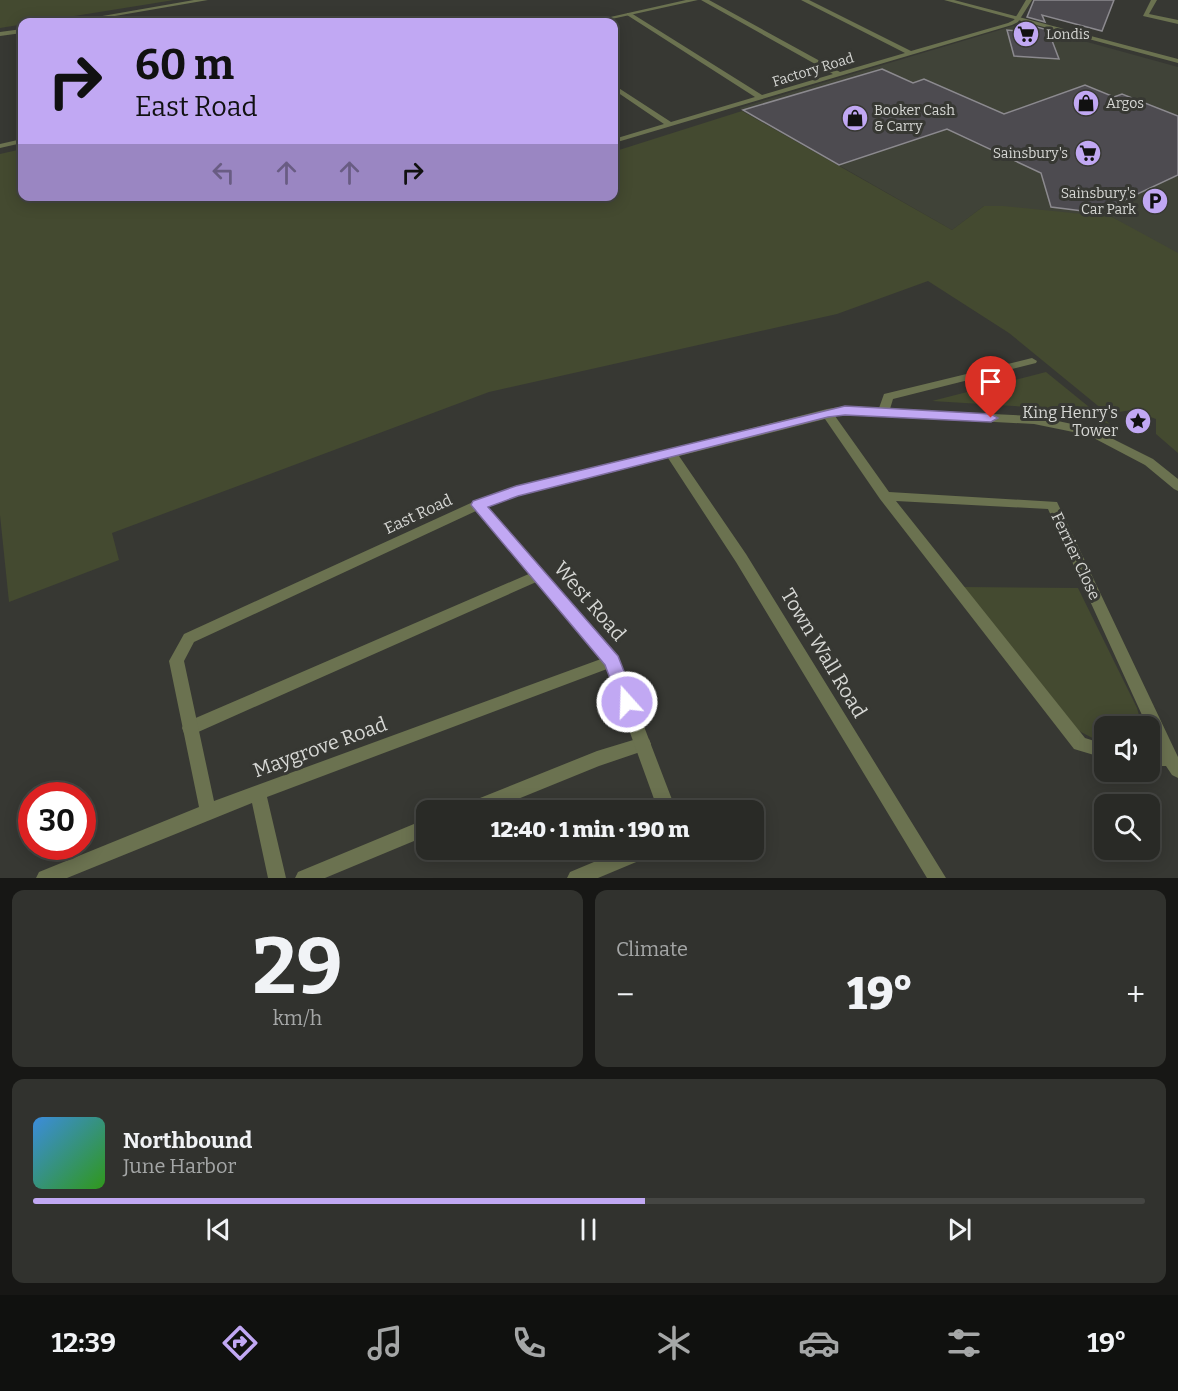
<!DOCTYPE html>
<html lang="en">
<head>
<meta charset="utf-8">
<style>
	body { margin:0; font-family:Bitter,serif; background:#31322e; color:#f1f3f6; height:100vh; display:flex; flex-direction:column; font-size:22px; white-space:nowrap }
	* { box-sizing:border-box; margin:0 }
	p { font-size:20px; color:#a5a7a7 }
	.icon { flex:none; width:33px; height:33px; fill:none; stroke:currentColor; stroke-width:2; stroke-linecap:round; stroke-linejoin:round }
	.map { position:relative; height:878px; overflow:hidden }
	.panel { display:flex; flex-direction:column; gap:12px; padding:12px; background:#171715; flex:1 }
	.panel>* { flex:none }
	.top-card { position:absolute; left:18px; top:18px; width:600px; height:183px; border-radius:12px; box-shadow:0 3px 15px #0003,0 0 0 2px #454643; background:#c1a8f3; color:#111; overflow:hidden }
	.fabs { position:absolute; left:1094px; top:716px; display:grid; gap:12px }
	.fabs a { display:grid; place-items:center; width:66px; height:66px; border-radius:12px; background:#292a26; box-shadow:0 3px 15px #0003,0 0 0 2px #454643; font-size:30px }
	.speed { position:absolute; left:18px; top:782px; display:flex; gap:12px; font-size:30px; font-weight:700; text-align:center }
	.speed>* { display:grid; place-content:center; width:78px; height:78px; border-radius:50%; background:#292a26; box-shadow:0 3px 15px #0003,0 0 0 2px #454643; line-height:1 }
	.speed .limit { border:9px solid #d22; background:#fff; color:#111 }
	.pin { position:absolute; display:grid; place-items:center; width:51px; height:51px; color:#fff; margin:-62px -26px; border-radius:50% 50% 50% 0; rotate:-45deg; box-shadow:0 0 6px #0007 }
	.pin .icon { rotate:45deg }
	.me { position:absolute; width:66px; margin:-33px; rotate:340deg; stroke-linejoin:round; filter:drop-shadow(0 0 4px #0008) }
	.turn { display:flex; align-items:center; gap:21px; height:126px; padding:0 18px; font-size:27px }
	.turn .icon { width:78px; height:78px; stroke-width:2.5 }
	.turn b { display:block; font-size:42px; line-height:51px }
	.lanes { display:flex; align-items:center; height:57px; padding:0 18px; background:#0003; justify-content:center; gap:30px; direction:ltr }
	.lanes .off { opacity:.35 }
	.big { font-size:45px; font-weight:800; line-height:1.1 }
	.panel .widget { flex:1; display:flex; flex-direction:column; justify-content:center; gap:9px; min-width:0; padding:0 21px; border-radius:12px; background:#31322e }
	.panel .dial { align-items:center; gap:0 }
	.dial b { font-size:78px; line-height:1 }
	.song { display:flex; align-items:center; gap:18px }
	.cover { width:72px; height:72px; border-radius:9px; background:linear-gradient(135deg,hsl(210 70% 55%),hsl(110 70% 35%)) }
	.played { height:6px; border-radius:3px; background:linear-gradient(90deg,#c1a8f3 55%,#454643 55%) }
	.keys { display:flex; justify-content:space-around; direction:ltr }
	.heat { display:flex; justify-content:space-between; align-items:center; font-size:33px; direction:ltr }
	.panel .tiles { flex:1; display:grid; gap:12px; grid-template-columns:1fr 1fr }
	.widget:last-child { grid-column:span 2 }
	.trip { position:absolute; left:416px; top:800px; width:348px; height:60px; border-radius:12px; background:#292a26; box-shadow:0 3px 15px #0003,0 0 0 2px #454643; font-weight:800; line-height:60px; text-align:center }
	.tab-bar { display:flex; height:96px; justify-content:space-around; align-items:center; background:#10110f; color:#a5a7a7 }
	.tab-bar .icon { width:42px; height:42px }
	.tab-bar .current { color:#c1a8f3 }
	.tab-bar b { font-size:27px; color:#f1f3f6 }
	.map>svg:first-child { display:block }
	.built { fill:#404338 }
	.green { fill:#444a30 }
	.building { fill:#4d4b50; stroke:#8c8a8f; stroke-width:1.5 }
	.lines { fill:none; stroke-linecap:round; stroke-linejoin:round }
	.pedestrian { fill:#6b7250; fill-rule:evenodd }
	.minor { fill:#6b7250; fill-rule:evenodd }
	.tertiary { fill:#6b7250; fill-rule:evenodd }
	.route { fill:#c1a8f3; stroke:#7d6d9e; stroke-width:1.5 }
	.labels { text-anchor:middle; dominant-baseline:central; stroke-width:6; stroke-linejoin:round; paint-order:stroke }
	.far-poi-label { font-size:14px; fill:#d6d7d4; stroke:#373833; text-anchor:start }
	.far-street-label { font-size:14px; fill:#d6d7d4; stroke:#373833 }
	.poi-label { font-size:16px; fill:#d6d7d4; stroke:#373833; text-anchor:end }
	.street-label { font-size:16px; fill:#d6d7d4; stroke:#373833 }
	.near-street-label { font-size:20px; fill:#d6d7d4; stroke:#373833 }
</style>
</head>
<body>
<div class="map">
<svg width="1178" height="878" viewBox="0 0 1178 878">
	<rect width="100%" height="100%" fill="#373833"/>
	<path class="built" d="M 1013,26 L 1029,26 L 1178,67 L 1178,256 L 1112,217 L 984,206 L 952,230 L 739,108 Z"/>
	<path class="green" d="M 0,0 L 174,0 L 0,28 Z
		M 742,111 L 952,230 L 984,206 L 1003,206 L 1112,217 L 1178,253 L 1178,453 L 1156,434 L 1156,419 L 1131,410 L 1108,414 L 1009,333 L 928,281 L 837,314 L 489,392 L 112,533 L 119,560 L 9,602 L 0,515 L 0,154 L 22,149 L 22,196 L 614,196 L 614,146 L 619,150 Z
		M 1046,372 L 1110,424 L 1046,408 L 932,401 Z
		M 963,587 L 1078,588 L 1137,708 L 1142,726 L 1104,726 L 1104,744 L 1079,731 Z"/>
	<path class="building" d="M 1034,0 L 1114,0 L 1102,31 L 1042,15 L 1045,22 L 1027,17 Z
		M 1022,23 L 1048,30 L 1059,59 L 1014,56 L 1007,30 L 1017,31 Z
		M 882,69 L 913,83 L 924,79 L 1004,114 L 1085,85 L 1114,97 L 1122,94 L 1178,116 L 1178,175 L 1112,206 L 1107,204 L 1091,212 L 1051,207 L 1041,173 L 947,129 L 839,165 L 743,110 Z"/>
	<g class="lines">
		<path class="pedestrian" d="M 538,570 L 543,571 L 545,575 L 543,579 L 196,733 L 190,735 L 184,733 L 182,728 L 184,723 Z
			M 643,737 L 649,739 L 651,744 L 649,749 L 599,766 L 491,810 L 462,810 L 465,804 L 597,751 Z
			M 426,819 L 426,836 L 325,878 L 295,878 L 298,872 Z"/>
		<path class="minor" d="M 194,0 L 208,0 L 80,22 L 68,22 Z
			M 701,0 L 709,0 L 840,72 L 905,53 L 801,0 L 809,0 L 911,51 L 1008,23 L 1014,20 L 1026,0 L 1032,0 L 1018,22 L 1012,25 L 614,143 L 614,139 L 664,124 L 614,90 L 614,85 L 671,122 L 755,97 L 627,15 L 627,13 L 631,13 L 762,95 L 833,74 Z
			M 1151,0 L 1157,0 L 1149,14 L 1178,20 L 1178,24 L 1143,16 Z
			M 22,29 L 22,33 L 0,36 L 0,32 Z
			M 1032,358 L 1037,361 L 1036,363 L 893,399 L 890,409 L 1034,416 L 1091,428 L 1153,459 L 1178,479 L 1178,491 L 1174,489 L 1145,465 L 1088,435 L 1034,424 L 845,414 L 835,416 L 889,492 L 1057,502 L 1178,757 L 1178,778 L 1172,775 L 1166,766 L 1149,766 L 1149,750 L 1158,751 L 1149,731 L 1149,726 L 1147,726 L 1048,509 L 896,501 L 1085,738 L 1104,744 L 1104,758 L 1074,749 L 880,499 L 825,419 L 679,456 L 746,554 L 946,878 L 927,878 L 736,562 L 668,458 L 518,496 L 487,507 L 617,656 L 676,810 L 658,810 L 607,669 L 267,797 L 286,878 L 268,878 L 252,803 L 67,878 L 36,878 L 39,872 L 199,807 L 169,661 L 184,634 L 473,502 L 512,489 L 827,409 L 845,406 L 879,408 L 884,394 ZM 476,511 L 601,659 L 214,801 L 184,661 L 194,642 Z
			M 625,849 L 656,849 L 653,855 L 598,878 L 567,878 L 570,872 Z"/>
		<path class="tertiary" d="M 686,0 L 698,0 L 598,22 L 588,22 Z
			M 944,0 L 954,0 L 1178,59 L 1178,63 Z
			M 22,139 L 22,143 L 0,148 L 0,144 Z"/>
	</g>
	<path class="route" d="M 845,406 L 991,414 L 998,418 L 991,422 L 845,415 L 828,417 L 518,496 L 488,507 L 618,656 L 636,702 L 634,708 L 627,710 L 621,708 L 605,665 L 471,505 L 473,501 L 516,486 Z"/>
	<defs>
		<symbol id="supermarket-disc" viewBox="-11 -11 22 22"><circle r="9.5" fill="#c1a8f3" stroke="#373833"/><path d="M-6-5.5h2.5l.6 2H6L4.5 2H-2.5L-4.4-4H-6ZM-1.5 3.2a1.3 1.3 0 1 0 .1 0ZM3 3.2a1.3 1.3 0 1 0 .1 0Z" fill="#111"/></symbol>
		<symbol id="shop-disc" viewBox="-11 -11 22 22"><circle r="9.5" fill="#c1a8f3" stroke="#373833"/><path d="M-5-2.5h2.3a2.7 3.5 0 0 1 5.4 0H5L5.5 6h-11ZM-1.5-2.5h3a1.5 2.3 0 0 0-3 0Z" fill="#111"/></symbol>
		<symbol id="parking-disc" viewBox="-11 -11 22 22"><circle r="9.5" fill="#c1a8f3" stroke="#373833"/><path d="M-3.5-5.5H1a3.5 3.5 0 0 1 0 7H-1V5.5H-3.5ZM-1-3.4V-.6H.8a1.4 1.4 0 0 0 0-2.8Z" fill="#111"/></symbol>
		<symbol id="sight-disc" viewBox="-11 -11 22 22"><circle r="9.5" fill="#c1a8f3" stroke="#373833"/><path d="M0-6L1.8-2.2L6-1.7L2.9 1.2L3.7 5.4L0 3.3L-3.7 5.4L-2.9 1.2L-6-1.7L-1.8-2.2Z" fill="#111"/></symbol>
	</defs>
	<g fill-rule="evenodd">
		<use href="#supermarket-disc" x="1011" y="19" width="30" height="30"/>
		<use href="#shop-disc" x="1071" y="88" width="30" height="30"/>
		<use href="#shop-disc" x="840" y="103" width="30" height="30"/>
		<use href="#supermarket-disc" x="1073" y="138" width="30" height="30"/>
		<use href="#parking-disc" x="1140" y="186" width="30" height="30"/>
		<use href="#sight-disc" x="1123" y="406" width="30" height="30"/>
	</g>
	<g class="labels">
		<g class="far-poi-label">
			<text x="1046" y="34">Londis</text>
			<text x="1106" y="103">Argos</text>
			<text x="874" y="110">Booker Cash<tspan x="874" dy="16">&amp; Carry</tspan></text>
			<text x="1068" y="153" text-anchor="end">Sainsbury's</text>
			<text x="1136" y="193" text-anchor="end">Sainsbury's<tspan x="1136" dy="16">Car Park</tspan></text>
		</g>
		<g class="far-street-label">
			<text transform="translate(813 70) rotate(-17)">Factory Road</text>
		</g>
		<g class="poi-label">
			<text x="1118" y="412">King Henry's<tspan x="1118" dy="18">Tower</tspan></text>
		</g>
		<g class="street-label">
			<text transform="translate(418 514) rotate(-25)">East Road</text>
			<text transform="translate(1076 556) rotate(65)">Ferrier Close</text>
		</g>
		<g class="near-street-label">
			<text transform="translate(590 601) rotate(49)">West Road</text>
			<text transform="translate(824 653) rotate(59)">Town Wall Road</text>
			<text transform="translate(320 747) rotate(-20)">Maygrove Road</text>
		</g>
	</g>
</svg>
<div class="fabs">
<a><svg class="icon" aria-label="sound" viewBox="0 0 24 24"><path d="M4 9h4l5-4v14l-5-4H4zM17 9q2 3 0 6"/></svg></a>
<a><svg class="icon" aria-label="search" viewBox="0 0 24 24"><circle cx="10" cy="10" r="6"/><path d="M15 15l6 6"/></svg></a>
</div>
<div class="speed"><div class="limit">30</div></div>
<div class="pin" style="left:991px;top:418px;background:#d93025"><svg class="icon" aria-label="arrive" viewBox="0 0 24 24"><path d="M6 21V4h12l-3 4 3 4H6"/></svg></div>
<svg class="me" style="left:627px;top:702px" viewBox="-20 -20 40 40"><circle r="17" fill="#c1a8f3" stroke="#fff" stroke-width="3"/><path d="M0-11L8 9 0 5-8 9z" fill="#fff"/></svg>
<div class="trip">12:40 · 1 min · 190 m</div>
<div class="top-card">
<div class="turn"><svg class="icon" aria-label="right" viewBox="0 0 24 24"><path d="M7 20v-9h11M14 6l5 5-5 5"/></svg><div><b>60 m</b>East Road</div></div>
<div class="lanes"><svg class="icon off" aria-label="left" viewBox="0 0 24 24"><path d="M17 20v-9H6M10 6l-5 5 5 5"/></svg><svg class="icon off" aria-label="ahead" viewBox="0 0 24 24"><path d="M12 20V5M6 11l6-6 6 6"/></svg><svg class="icon off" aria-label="ahead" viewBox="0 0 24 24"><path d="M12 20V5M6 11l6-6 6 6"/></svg><svg class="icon" aria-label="right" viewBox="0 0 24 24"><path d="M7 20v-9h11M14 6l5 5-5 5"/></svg></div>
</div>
</div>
<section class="panel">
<div class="tiles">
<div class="widget dial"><b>29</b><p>km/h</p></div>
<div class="widget"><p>Climate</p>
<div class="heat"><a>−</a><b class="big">19°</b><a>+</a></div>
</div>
<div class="widget">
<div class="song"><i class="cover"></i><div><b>Northbound</b><p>June Harbor</p></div></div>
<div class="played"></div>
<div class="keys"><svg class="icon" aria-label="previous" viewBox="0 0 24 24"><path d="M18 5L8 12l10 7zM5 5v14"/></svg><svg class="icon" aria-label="pause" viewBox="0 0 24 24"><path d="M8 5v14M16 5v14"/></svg><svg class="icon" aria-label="next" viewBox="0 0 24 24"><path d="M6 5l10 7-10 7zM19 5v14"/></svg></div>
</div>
</div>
</section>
<nav class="tab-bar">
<b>12:39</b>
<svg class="icon current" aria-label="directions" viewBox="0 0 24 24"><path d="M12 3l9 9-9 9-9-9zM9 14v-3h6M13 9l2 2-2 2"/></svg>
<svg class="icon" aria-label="music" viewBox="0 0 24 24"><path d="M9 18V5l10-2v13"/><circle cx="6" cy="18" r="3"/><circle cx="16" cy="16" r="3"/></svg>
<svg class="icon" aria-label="phone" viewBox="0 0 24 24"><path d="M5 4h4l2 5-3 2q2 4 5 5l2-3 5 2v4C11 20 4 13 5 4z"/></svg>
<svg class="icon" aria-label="climate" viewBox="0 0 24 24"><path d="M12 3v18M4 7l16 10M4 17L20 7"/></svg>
<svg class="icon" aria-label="car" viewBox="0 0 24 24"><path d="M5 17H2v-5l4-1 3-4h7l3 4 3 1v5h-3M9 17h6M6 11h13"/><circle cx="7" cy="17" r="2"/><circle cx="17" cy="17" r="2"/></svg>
<svg class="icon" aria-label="filters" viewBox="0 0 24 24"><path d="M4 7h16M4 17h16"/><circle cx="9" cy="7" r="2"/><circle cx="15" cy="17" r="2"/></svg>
<b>19°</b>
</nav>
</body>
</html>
